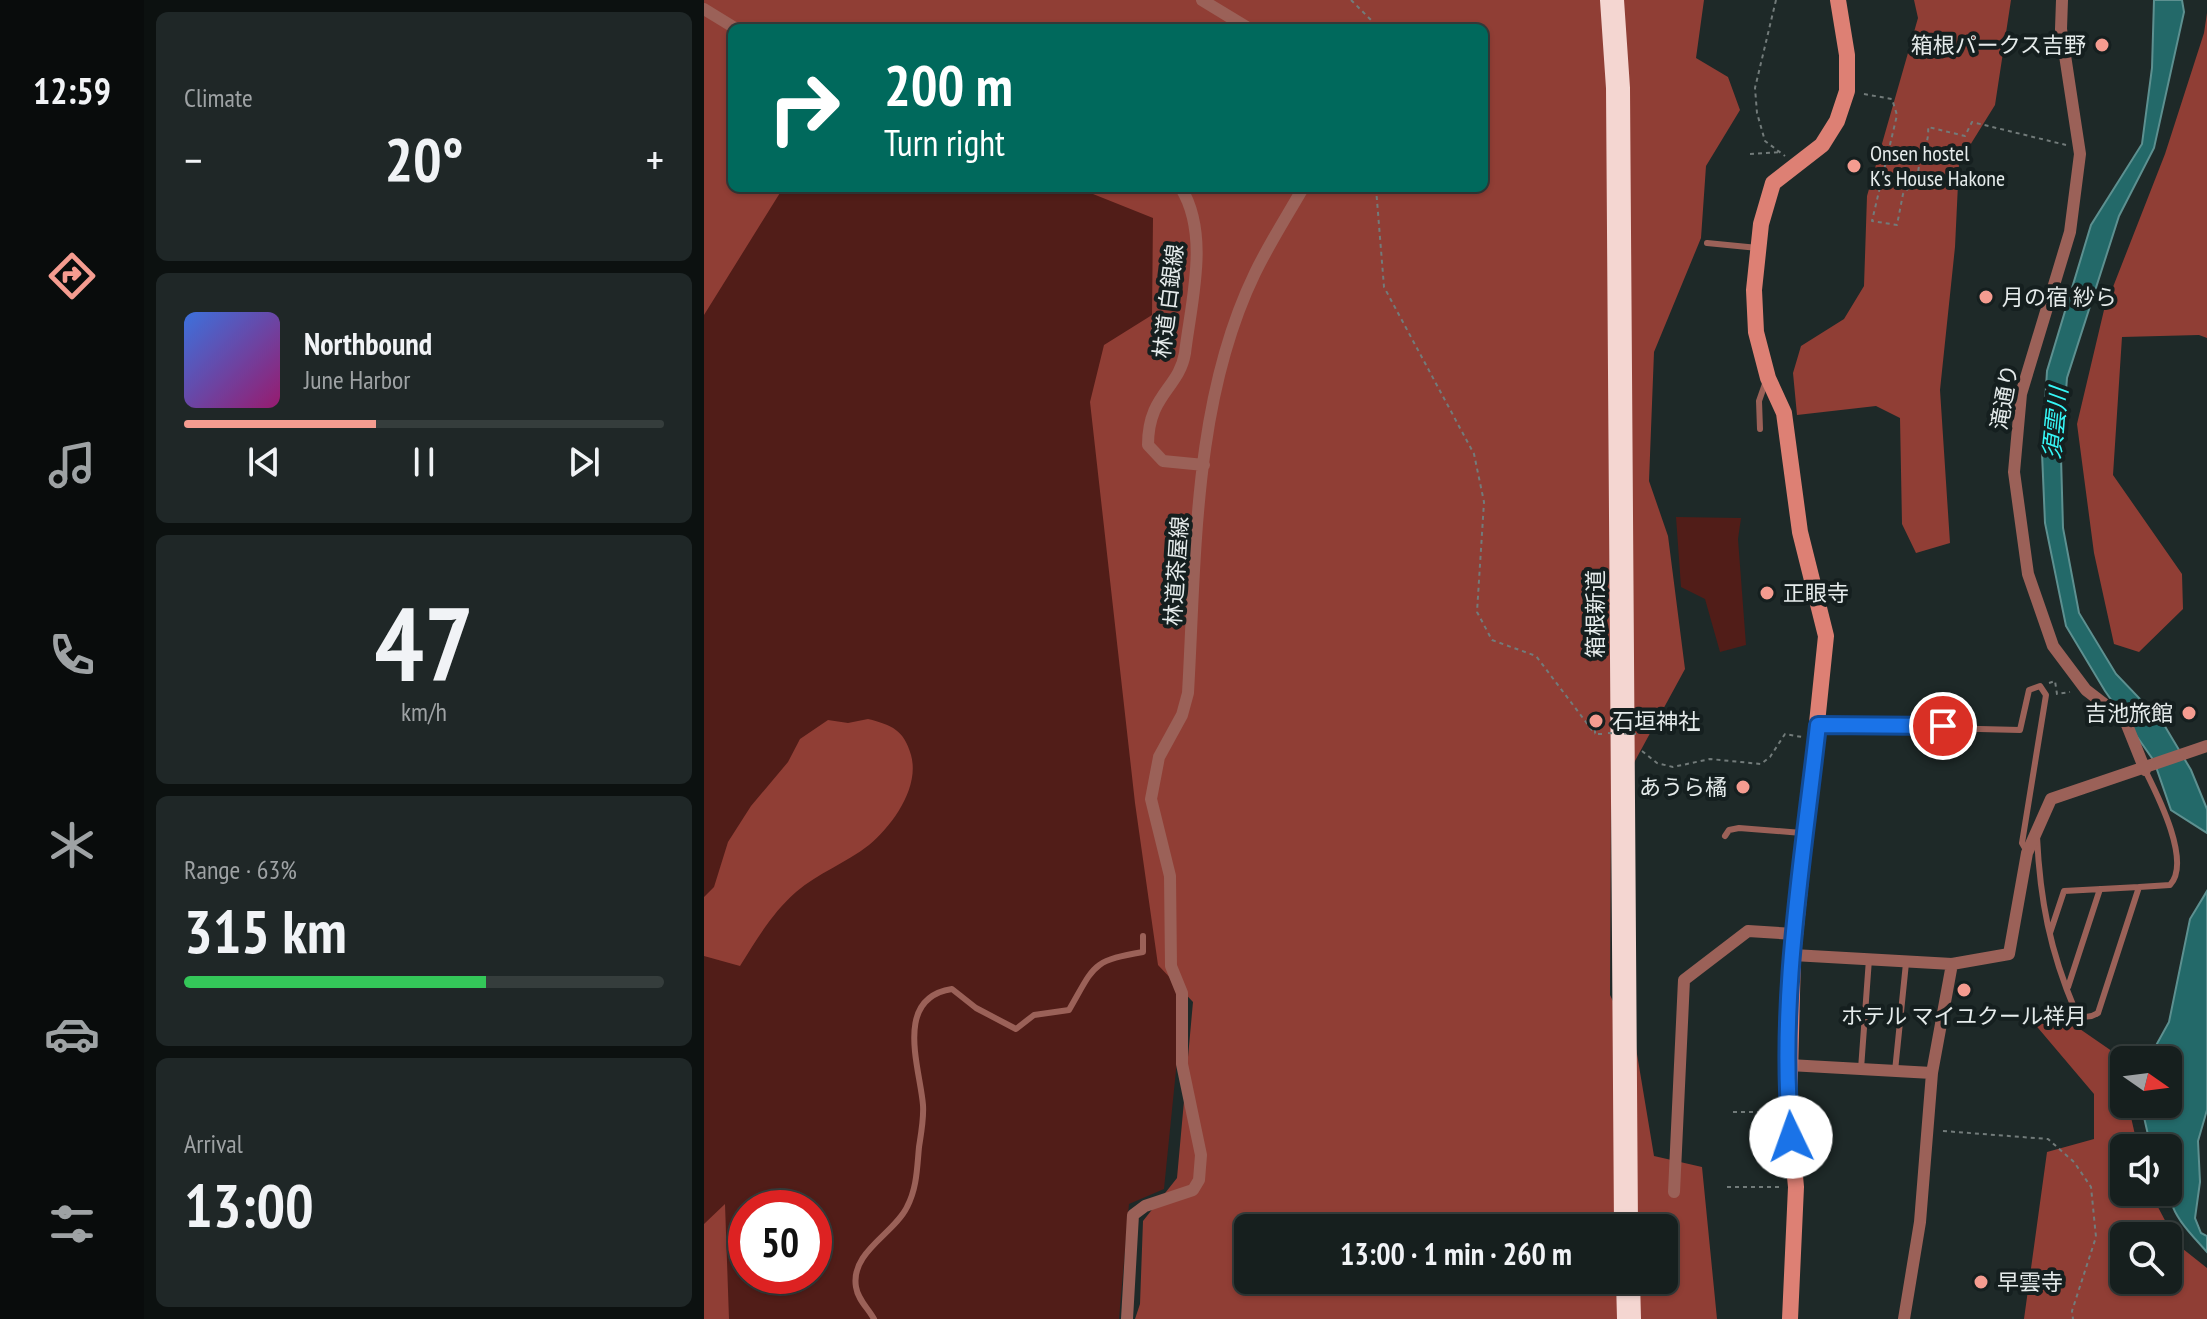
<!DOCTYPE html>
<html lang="en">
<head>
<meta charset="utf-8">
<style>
	body { margin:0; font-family:"PT Sans Narrow","Noto Sans JP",sans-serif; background:#1f2727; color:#f1f3f6; height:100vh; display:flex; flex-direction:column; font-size:30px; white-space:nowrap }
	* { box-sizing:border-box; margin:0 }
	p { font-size:26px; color:#9ea2a4 }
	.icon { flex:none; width:44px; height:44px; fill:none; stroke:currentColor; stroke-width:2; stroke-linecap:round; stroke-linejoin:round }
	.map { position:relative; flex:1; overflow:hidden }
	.details { display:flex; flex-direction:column; gap:12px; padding:12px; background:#0c1110; width:560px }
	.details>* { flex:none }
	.guide { position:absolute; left:24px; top:24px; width:760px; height:168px; border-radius:12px; box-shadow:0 2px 6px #0004,0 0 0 2px #353d3c; background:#00695c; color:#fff; overflow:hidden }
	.needle { width:52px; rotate:104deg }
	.buttons { position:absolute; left:1406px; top:1046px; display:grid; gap:16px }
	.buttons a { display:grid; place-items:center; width:72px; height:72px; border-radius:12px; background:#161f1e; box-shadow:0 2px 6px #0004,0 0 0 2px #353d3c; font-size:40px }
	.speed { position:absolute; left:24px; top:1190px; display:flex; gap:16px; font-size:40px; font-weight:700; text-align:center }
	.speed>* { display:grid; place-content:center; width:104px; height:104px; border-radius:50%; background:#161f1e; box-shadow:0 2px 6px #0004,0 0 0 2px #353d3c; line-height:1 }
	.speed .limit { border:12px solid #d22; background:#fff; color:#111 }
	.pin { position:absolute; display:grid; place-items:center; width:68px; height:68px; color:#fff; margin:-34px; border:4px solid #fff; border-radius:50%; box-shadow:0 2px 8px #0007 }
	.me { position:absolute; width:88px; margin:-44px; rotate:357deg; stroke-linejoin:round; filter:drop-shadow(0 0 6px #0008) }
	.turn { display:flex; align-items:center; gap:28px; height:168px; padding:0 24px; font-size:36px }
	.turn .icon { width:104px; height:104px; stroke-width:2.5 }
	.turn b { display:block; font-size:56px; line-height:68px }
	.big { font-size:60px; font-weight:800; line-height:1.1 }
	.details .tile { flex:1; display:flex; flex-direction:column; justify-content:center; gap:12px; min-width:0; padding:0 28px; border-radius:12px; background:#1f2727 }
	.details .dial { align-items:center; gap:0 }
	.dial b { font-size:104px; line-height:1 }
	.song { display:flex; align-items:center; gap:24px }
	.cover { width:96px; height:96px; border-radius:12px; background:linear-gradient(135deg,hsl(220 70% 55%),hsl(320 70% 35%)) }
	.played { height:8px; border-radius:4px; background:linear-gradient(90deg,#f59c90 40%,#353d3c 40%) }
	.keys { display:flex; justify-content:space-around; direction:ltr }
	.heat { display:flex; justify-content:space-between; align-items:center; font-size:44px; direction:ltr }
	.charge { height:12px; border-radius:6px; background:linear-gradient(90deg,#34c759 63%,#353d3c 0) }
	.trip { position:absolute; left:530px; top:1214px; width:444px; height:80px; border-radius:12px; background:#161f1e; box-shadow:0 2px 6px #0004,0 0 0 2px #353d3c; font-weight:800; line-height:80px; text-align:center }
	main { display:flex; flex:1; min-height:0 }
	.tabs { display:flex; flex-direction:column; width:144px; justify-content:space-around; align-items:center; background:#090c0c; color:#9ea2a4 }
	.tabs .icon { width:56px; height:56px }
	.tabs .current { color:#f59c90 }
	.tabs b { font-size:36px; color:#f1f3f6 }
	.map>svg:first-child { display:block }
	.green { fill:#511d18; fill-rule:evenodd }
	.forest { fill:#903e35; fill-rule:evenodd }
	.water { fill:#236969; stroke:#5d9090; stroke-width:2 }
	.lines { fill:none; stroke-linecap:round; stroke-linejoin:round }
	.path { stroke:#727b7a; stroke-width:2; stroke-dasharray:4 4; stroke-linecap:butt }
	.service { stroke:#9b6158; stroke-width:6 }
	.minor { stroke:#9b6158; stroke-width:12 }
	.secondary { stroke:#dd8074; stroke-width:16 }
	.motorway { stroke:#f4d6d1; stroke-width:24 }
	.path-bridge { stroke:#727b7a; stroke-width:2; stroke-dasharray:4 4; stroke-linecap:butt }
	.route-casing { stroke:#114b97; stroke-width:20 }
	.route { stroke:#1a73e8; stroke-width:14 }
	.poi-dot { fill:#f59c90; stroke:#151f1f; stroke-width:3 }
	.labels { text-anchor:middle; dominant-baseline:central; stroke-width:8; stroke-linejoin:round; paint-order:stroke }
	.poi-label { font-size:22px; fill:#e5ebeb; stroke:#151f1f; text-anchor:start }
	.street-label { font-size:22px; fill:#e5ebeb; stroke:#151f1f }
	.water-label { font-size:24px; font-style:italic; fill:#36f7f7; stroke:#151f1f }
</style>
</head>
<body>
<main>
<nav class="tabs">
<b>12:59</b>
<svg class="icon current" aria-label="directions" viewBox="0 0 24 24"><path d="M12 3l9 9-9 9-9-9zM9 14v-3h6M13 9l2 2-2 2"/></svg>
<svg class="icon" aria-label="music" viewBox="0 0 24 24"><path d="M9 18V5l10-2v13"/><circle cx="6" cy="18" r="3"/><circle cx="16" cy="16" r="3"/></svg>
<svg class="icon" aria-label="phone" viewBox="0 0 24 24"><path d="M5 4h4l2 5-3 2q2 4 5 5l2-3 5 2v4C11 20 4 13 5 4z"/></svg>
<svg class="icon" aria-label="climate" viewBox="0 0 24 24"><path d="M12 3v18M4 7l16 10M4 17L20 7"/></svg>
<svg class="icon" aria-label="car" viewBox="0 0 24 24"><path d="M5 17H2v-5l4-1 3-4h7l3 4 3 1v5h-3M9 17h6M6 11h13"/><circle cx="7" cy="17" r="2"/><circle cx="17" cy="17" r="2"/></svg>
<svg class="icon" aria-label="filters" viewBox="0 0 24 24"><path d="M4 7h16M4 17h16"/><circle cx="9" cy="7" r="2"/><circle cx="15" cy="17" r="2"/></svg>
</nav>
<section class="details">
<div class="tile"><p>Climate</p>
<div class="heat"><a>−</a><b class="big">20°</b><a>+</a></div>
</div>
<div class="tile">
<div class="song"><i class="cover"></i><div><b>Northbound</b><p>June Harbor</p></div></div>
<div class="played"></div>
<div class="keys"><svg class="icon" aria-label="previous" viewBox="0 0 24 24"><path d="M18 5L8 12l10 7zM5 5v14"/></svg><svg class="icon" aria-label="pause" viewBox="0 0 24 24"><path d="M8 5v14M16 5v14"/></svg><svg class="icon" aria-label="next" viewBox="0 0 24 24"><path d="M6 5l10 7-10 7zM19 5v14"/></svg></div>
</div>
<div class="tile dial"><b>47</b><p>km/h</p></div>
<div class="tile"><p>Range · 63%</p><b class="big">315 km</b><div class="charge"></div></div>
<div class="tile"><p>Arrival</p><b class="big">13:00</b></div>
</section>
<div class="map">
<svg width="1503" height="1319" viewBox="0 0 1503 1319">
	<rect width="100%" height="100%" fill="#1e2928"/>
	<path class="green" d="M 76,188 L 426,188 L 475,219 L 478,1011 L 460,1189 L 425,1204 L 415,1319 L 0,1319 L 0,287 ZM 42,1208 L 110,1208 L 110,1276 L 42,1276 Z
		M 972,517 L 1037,518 L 1034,539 L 1042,645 L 1016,652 L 1001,599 L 977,587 Z"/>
	<path class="forest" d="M 0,0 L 1000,0 L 992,58 L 1024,77 L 1036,110 L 1002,166 L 997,238 L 950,352 L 945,481 L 964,536 L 981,669 L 907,805 L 906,995 L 932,1048 L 950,1156 L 998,1167 L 1013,1319 L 431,1319 L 436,1304 L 439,1221 L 473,1178 L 489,1002 L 454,965 L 431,803 L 386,402 L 400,345 L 448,315 L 449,218 L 374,188 L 780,188 L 780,28 L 28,28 L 28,188 L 79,188 L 0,315 ZM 544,1228 L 960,1228 L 960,1280 L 544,1280 Z
		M 1210,0 L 1307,0 L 1291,105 L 1255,163 L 1251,247 L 1236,390 L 1246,543 L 1212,553 L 1198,524 L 1196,418 L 1172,406 L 1093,415 L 1089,373 L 1097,346 L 1140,319 L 1160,286 L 1163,196 L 1214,18 Z
		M 1503,13 L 1503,338 L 1495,335 L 1418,337 L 1409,475 L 1478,574 L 1479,609 L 1435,652 L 1410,644 L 1390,553 L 1373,424 L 1400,310 L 1461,154 L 1500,33 Z
		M 164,719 C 188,725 200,730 207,755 C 216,787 189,825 165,845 C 142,863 114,873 92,892 C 68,913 53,939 36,966 L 0,956 L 0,897 L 10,887 L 24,842 L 47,806 L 84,762 L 96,739 L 124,720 L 144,723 Z
		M 1329,1022 L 1373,1027 L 1415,1056 L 1420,1104 L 1424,1104 L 1434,1148 L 1420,1148 L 1420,1192 L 1446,1192 L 1474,1245 L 1503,1268 L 1503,1319 L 1320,1319 L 1343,1152 L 1390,1139 L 1390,1094 ZM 1464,1236 L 1464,1280 L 1420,1280 L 1420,1236 Z
		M 21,1204 L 25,1319 L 0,1319 L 0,1224 Z"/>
	<path class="water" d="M 1450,0 L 1478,0 L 1480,12 L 1450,148 L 1415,216 L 1363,378 L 1357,457 L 1359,528 L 1375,613 L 1412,674 L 1459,723 L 1487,770 L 1503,809 L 1503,833 L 1467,810 L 1450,761 L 1401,691 L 1362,626 L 1341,523 L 1338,453 L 1343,371 L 1387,225 L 1438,144 L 1448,68 Z
		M 1503,891 L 1503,1110 L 1494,1141 L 1496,1182 L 1491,1218 L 1497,1233 L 1503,1236 L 1503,1252 C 1462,1208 1464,1205 1464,1148 L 1447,1148 L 1437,1104 L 1464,1104 L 1464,1060 L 1444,1060 L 1465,1022 L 1486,919 Z"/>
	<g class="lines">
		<path class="path" d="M 647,0 L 670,23 L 670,28
			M 1072,0 L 1051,88 L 1053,113 L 1061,141 L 1081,156
			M 1160,94 L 1188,99 L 1193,115 L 1168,221 L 1193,225 L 1199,194 L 1214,178 C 1213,159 1226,146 1224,127 L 1261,136 L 1268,122 L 1362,145
			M 1046,154 L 1077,152
			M 672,188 L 680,287 L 770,454 L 780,502 L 773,612 L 788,640 L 832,656 L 891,734
			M 1345,683 L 1351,681 L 1353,694 L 1366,692
			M 891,721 L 891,734 L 898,734
			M 938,751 L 953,763 L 969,767 L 1006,759 L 1057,764 L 1066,757 L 1081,734 L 1098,737
			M 1029,1112 L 1071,1112
			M 1239,1131 L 1344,1139 L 1370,1162 L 1387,1187 L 1392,1237 L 1368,1311 L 1369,1319
			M 1023,1187 L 1078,1187"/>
		<path class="service" d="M 1003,243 L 1054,248
			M 1056,429 L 1055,401 L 1062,381
			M 1114,725 L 1316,730 L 1325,690 L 1336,686 L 1342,695 L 1318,843 L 1322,850
			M 1021,836 L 1025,830 L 1035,828 L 1098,833
			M 1333,837 C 1336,900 1346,951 1371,1010 C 1377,1018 1386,1018 1394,1013 L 1435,887 L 1466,885 C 1488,862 1453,794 1441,770
			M 1346,933 L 1360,891 L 1435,887
			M 1364,987 L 1396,889
			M 1157,1069 L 1165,959
			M 1191,1071 L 1202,963
			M 170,1319 C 164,1308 154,1300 152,1287 C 146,1252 190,1234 203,1207 C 213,1188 213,1168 215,1147 C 217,1134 220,1118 219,1105 C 216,1068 189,998 248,989 L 272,1008 L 312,1029 L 330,1015 L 365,1010 C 391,965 387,961 439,952 L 439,936"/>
		<path class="minor" d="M 498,0 L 544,28
			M 1358,0 L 1357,29 L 1376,154 L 1366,232 L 1317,394 L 1310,472 L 1324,574 L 1349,646 L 1382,690 L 1421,720 L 1441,770
			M 0,9 L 31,28
			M 477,188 C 506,235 487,302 481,353 C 475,389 444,394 444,445 L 459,461 L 500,465
			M 1089,955 L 1248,964 L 1305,954 L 1323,853 L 1347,799 L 1503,746
			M 1085,1065 L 1228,1073
			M 970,1192 L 980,980 L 1044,931 L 1091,934
			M 423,1319 L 429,1215 L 441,1206 L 489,1190 L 495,1180 L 497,1155 L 478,1064 L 478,993 L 467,966 L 466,876 L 447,799 L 455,757 L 478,715 L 484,693 C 492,554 489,401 551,273 C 565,244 583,216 599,188
			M 1200,1319 L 1216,1222 L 1228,1073 L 1248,964"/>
		<path class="secondary" d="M 1086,1319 L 1092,1187 L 1085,1112 L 1089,955 L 1122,636 L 1096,532 L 1080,413 L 1064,378 L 1052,332 L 1050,290 L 1057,224 L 1069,183 L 1118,145 L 1133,121 L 1143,91 L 1143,55 L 1134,0"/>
		<path class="motorway" d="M 908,0 L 914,88 L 922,1228
			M 924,1280 L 925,1319"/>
		<path class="path-bridge" d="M 904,733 L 933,734"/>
	</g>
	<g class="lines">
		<defs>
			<path id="route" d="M 1087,1137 C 1074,1001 1099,860 1114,725 L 1239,726"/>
		</defs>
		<use href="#route" class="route-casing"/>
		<use href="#route" class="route"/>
	</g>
	<g class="poi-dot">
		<circle cx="1398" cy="45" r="8"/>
		<circle cx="1150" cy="166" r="8"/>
		<circle cx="1282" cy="297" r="8"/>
		<circle cx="1063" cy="593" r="8"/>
		<circle cx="1485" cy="713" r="8"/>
		<circle cx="892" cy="721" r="8"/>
		<circle cx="1039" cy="787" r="8"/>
		<circle cx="1260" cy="990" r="8"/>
		<circle cx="1277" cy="1282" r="8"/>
	</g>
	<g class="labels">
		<g class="poi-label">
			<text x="1382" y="45" text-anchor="end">箱根パークス吉野</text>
			<text x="1166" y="153">Onsen hostel<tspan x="1166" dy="25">K's House Hakone</tspan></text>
			<text x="1298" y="297">月の宿 紗ら</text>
			<text x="1079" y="593">正眼寺</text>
			<text x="1469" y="713" text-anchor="end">吉池旅館</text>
			<text x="908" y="721">石垣神社</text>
			<text x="1023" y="787" text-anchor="end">あうら橘</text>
			<text x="1260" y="1016" text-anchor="middle">ホテル マイユクール祥月</text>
			<text x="1293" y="1282">早雲寺</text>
		</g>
		<g class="street-label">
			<text transform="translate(464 301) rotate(-83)">林道 白銀線</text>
			<text transform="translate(1300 397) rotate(-80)">滝通り</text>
			<text transform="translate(472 571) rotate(-86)">林道茶屋線</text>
			<text transform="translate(891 614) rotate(-90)">箱根新道</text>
		</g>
		<g class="water-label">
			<text transform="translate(1351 423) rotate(-84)">須雲川</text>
		</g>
	</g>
</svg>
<div class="buttons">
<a><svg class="needle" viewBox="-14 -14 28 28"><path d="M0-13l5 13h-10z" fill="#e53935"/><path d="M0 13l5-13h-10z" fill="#9ea2a4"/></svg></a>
<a><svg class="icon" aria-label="sound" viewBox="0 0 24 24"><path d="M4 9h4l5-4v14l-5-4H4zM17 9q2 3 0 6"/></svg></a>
<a><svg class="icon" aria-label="search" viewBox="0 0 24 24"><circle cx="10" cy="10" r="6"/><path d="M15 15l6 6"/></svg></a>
</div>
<div class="speed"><div class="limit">50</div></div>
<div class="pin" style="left:1239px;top:726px;background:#d93025"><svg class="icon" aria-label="arrive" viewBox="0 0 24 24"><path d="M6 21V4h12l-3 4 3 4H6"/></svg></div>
<svg class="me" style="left:1087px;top:1137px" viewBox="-20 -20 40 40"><circle r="19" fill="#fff"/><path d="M0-13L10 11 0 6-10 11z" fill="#1a73e8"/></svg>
<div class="trip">13:00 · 1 min · 260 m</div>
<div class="guide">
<div class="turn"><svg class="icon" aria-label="right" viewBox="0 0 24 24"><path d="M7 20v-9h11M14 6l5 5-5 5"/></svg><div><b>200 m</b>Turn right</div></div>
</div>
</div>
</main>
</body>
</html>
